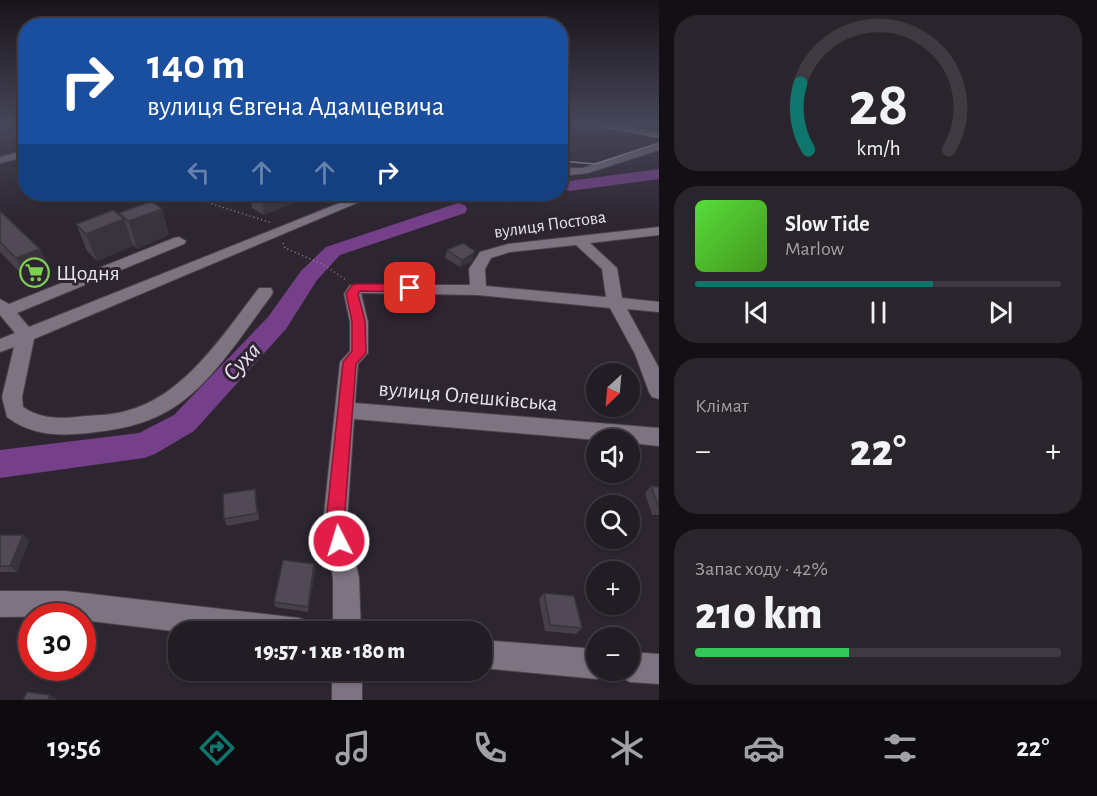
<!DOCTYPE html>
<html lang="uk">
<head>
<meta charset="utf-8">
<style>
	body { margin:0; font-family:"Alegreya Sans",sans-serif; background:#2a252c; color:#f1f3f6; height:100vh; display:flex; flex-direction:column; font-size:22px; white-space:nowrap }
	* { box-sizing:border-box; margin:0 }
	p { font-size:20px; color:#a2a1a6 }
	.icon { flex:none; width:33px; height:33px; fill:none; stroke:currentColor; stroke-width:2; stroke-linecap:round; stroke-linejoin:round }
	.map { position:relative; flex:1; overflow:hidden }
	.panel { display:flex; flex-direction:column; gap:15px; padding:15px; background:#130f14; width:438px }
	.panel>* { flex:none }
	.hud { position:absolute; left:18px; top:18px; width:550px; height:183px; border-radius:24px; box-shadow:0 2px 4px #0004,0 0 0 2px #3f3a41; background:#1a4fa0; color:#fff; overflow:hidden }
	.needle { width:39px; rotate:206deg }
	.buttons { position:absolute; left:586px; top:363px; display:grid; gap:12px }
	.buttons a { display:grid; place-items:center; width:54px; height:54px; border-radius:50%; background:#221c24; box-shadow:0 2px 4px #0004,0 0 0 2px #3f3a41; font-size:30px }
	.speed { position:absolute; left:18px; top:603px; display:flex; gap:12px; font-size:30px; font-weight:700; text-align:center }
	.speed>* { display:grid; place-content:center; width:78px; height:78px; border-radius:50%; background:#221c24; box-shadow:0 2px 4px #0004,0 0 0 2px #3f3a41; line-height:1 }
	.speed .limit { border:9px solid #d22; background:#fff; color:#111 }
	.pin { position:absolute; display:grid; place-items:center; width:51px; height:51px; color:#fff; margin:-26px; border-radius:12px; box-shadow:0 3px 9px #0006 }
	.me { position:absolute; width:66px; margin:-33px; rotate:355deg; stroke-linejoin:round; filter:drop-shadow(0 0 4px #0008) }
	.turn { display:flex; align-items:center; gap:21px; height:126px; padding:0 30px; font-size:27px }
	.turn .icon { width:78px; height:78px; stroke-width:2.5 }
	.turn b { display:block; font-size:42px; line-height:51px }
	.lanes { display:flex; align-items:center; height:57px; padding:0 30px; background:#0003; justify-content:center; gap:30px; direction:ltr }
	.lanes .off { opacity:.35 }
	.big { font-size:45px; font-weight:800; line-height:1.1 }
	.panel .tile { flex:1; display:flex; flex-direction:column; justify-content:center; gap:9px; min-width:0; padding:0 21px; border-radius:24px; background:#2a252c }
	.panel .dial { align-items:center; gap:0 }
	.dial svg { height:156px; overflow:visible; fill:none; stroke:#3f3a41; stroke-width:7; stroke-linecap:round; text-anchor:middle }
	.dial text { fill:#f1f3f6; stroke:none }
	.song { display:flex; align-items:center; gap:18px }
	.cover { width:72px; height:72px; border-radius:9px; background:linear-gradient(135deg,hsl(110 70% 55%),hsl(100 70% 35%)) }
	.played { height:6px; border-radius:3px; background:linear-gradient(90deg,#0f766e 65%,#3f3a41 65%) }
	.keys { display:flex; justify-content:space-around; direction:ltr }
	.heat { display:flex; justify-content:space-between; align-items:center; font-size:33px; direction:ltr }
	.charge { height:9px; border-radius:4px; background:linear-gradient(90deg,#34c759 42%,#3f3a41 0) }
	.trip { position:absolute; left:168px; top:621px; width:324px; height:60px; border-radius:24px; background:#221c24; box-shadow:0 2px 4px #0004,0 0 0 2px #3f3a41; font-weight:800; line-height:60px; text-align:center }
	.tab-bar { display:flex; height:96px; justify-content:space-around; align-items:center; background:#0e0b0e; color:#a2a1a6 }
	.tab-bar .icon { width:42px; height:42px }
	.tab-bar .selected { color:#0f766e }
	.tab-bar b { font-size:27px; color:#f1f3f6 }
	main { display:flex; flex:1; min-height:0 }
	.map>svg:first-child { display:block }
	.lines { fill:none; stroke-linecap:round; stroke-linejoin:round }
	.river { fill:#763f8a; fill-rule:evenodd }
	.minor-casing { stroke:#48414b; stroke-width:2 }
	.path { stroke:#918a94; stroke-width:1.5; stroke-dasharray:1 3; stroke-linecap:butt }
	.minor { fill:#7d7381; fill-rule:evenodd }
	.tram { stroke:#ada7b0; stroke-width:1.5 }
	.wall { fill:#473f4a }
	.shaded-wall { fill:#39333c }
	.building { fill:#524956; stroke:#39333c; stroke-width:1.5 }
	.route { fill:#e11d48; stroke:#92132f; stroke-width:1.5 }
	.labels { text-anchor:middle; dominant-baseline:central; stroke-width:6; stroke-linejoin:round; paint-order:stroke }
	.far-street-label { font-size:18px; fill:#e8e3eb; stroke:#2d2530 }
	.poi-label { font-size:22px; fill:#e8e3eb; stroke:#2d2530; text-anchor:start }
	.street-label { font-size:22px; fill:#e8e3eb; stroke:#2d2530 }
	.water-label { font-size:24px; font-style:italic; fill:#ecddf2; stroke:#2d2530 }
</style>
</head>
<body>
<main>
<div class="map">
<svg width="659" height="700" viewBox="0 0 659 700">
	<rect width="100%" height="100%" fill="#2d2530"/>
	<g class="lines">
		<path class="river" d="M 659,169 L 659,179 L 569,191 L 561,187 L 563,182 L 569,181 Z
			M 458,203 L 465,205 L 467,209 L 465,213 L 340,255 L 317,280 L 286,329 L 194,431 L 155,454 L 144,458 L 0,478 L 0,450 L 139,433 L 174,415 L 268,317 L 301,271 L 326,247 Z"/>
		<defs>
			<path id="minor" d="M 588,123 L 611,123 L 659,132 L 659,138 Z
				M 659,143 L 659,150 L 588,173 L 561,176 L 561,168 L 583,168 Z
				M 26,150 L 26,157 L 0,163 L 0,157 Z
				M 223,194 L 238,194 L 232,198 L 224,198 Z
				M 362,194 L 378,194 L 34,339 L 22,397 L 23,407 C 42,420 63,419 85,416 C 99,415 113,415 126,411 C 185,396 224,333 259,288 L 271,288 L 273,292 L 271,296 C 239,338 206,395 156,417 C 134,427 113,430 89,433 C 59,436 32,436 7,417 L 2,397 L 14,347 L 0,352 L 0,339 L 15,333 L 0,315 L 0,299 L 9,304 L 174,238 L 179,237 L 186,241 L 184,244 L 17,313 L 29,327 Z
				M 659,227 L 659,235 L 590,243 L 617,268 L 622,298 L 659,302 L 659,312 L 627,309 L 659,368 L 659,399 L 652,397 L 649,392 L 635,354 L 610,308 L 478,295 L 361,293 L 368,322 L 368,353 L 358,364 L 355,403 L 659,428 L 659,446 L 630,443 L 630,440 L 597,440 L 354,419 L 347,523 L 359,578 L 361,632 L 333,632 L 333,578 L 323,523 L 340,362 L 350,351 L 350,322 L 344,294 L 350,285 L 470,285 L 469,269 L 480,252 L 508,244 ZM 576,245 L 602,269 L 606,297 L 486,286 L 485,269 L 491,258 L 510,252 Z
				M 0,591 L 66,591 L 299,618 L 309,622 L 313,632 L 181,632 L 82,620 L 82,616 L 0,617 Z
				M 482,640 L 597,649 L 597,670 L 609,670 L 607,674 L 597,679 L 482,668 Z
				M 630,652 L 659,654 L 659,684 L 630,682 L 620,677 L 617,670 L 630,670 Z
				M 332,670 L 362,670 L 362,700 L 332,700 Z"/>
		</defs>
		<use href="#minor" class="minor-casing"/>
		<path class="path" d="M 0,140 L 26,133
			M 181,194 L 272,223
			M 283,243 L 285,248 L 324,265 L 346,280"/>
		<use href="#minor" class="minor"/>
		<path class="tram" d="M 581,123 L 659,137
			M 561,161 L 595,164 L 659,143"/>
	</g>
	<path class="wall" d="M 250,194 L 313,194 L 264,215 L 252,208 Z
		M 162,209 L 169,235 L 137,249 L 132,244 L 133,246 L 97,261 L 87,251 L 76,224 L 119,215 L 119,213 Z
		M 0,211 L 40,249 L 50,269 L 26,279 L 0,252 Z
		M 447,250 L 473,258 L 471,262 L 460,267 L 445,258 Z
		M 651,486 L 659,487 L 659,515 L 652,515 L 645,493 Z
		M 255,489 L 259,520 L 227,526 L 224,519 Z
		M 0,535 L 23,535 L 29,541 L 17,572 L 0,572 Z
		M 314,564 L 315,571 L 308,612 L 275,607 L 274,602 Z
		M 544,593 L 582,628 L 576,634 L 545,631 L 539,599 Z"/>
	<path class="shaded-wall" d="M 281,194 L 313,194 L 264,215 L 262,202 Z
		M 162,209 L 169,235 L 137,249 L 129,221 Z
		M 124,219 L 133,246 L 97,261 L 86,234 Z
		M 40,249 L 50,269 L 26,279 L 16,258 Z
		M 475,251 L 473,258 L 471,262 L 460,267 L 462,260 Z
		M 23,535 L 29,541 L 17,572 L 10,566 Z
		M 314,564 L 315,571 L 308,612 L 308,607 Z
		M 50,695 L 57,699 L 56,700 L 48,700 Z"/>
	<path class="building" d="M 250,194 L 281,194 L 262,202 Z
		M 152,201 L 162,209 L 129,221 L 119,213 Z
		M 113,210 L 124,219 L 86,234 L 76,224 Z
		M 0,211 L 40,249 L 16,258 L 0,242 Z
		M 463,243 L 475,251 L 473,254 L 462,260 L 447,250 Z
		M 651,486 L 659,487 L 659,508 Z
		M 255,489 L 257,513 L 224,519 L 223,494 Z
		M 0,535 L 23,535 L 10,566 L 0,566 Z
		M 283,560 L 314,564 L 308,607 L 274,602 Z
		M 544,593 L 574,596 L 582,628 L 550,625 Z
		M 27,692 L 50,695 L 48,700 L 23,700 Z"/>
	<linearGradient id="sky" x2="0" y2="1"><stop stop-color="#19141a"/><stop offset="0.56" stop-color="#464659"/><stop offset="1" stop-color="#464659" stop-opacity="0"/></linearGradient>
	<rect width="659" height="221" fill="url(#sky)"/>
	<path class="route" d="M 356,284 L 410,284 L 416,288 L 410,292 L 360,291 L 358,294 L 365,321 L 366,353 L 356,364 L 344,523 L 348,541 L 346,548 L 339,550 L 332,548 L 326,523 L 343,362 L 352,351 L 352,321 L 346,294 L 352,285 Z"/>
	<defs>
		<symbol id="supermarket-ring" viewBox="-11 -11 22 22"><circle r="9.5" fill="#2d2530" stroke="#7ed053" stroke-width="1.5"/><path d="M-6-5.5h2.5l.6 2H6L4.5 2H-2.5L-4.4-4H-6ZM-1.5 3.2a1.3 1.3 0 1 0 .1 0ZM3 3.2a1.3 1.3 0 1 0 .1 0Z" fill="#7ed053"/></symbol>
	</defs>
	<g fill-rule="evenodd">
		<use href="#supermarket-ring" x="18" y="256" width="33" height="33"/>
	</g>
	<g class="labels">
		<g class="far-street-label">
			<text transform="translate(550 225) rotate(-8)">вулиця Постова</text>
		</g>
		<g class="poi-label">
			<text x="56" y="273">Щодня</text>
		</g>
		<g class="street-label">
			<text transform="translate(468 396) rotate(5)">вулиця Олешківська</text>
		</g>
		<g class="water-label">
			<text transform="translate(242 362) rotate(-47)">Суха</text>
		</g>
	</g>
</svg>
<div class="buttons">
<a><svg class="needle" viewBox="-14 -14 28 28"><path d="M0-13l5 13h-10z" fill="#e53935"/><path d="M0 13l5-13h-10z" fill="#a2a1a6"/></svg></a>
<a><svg class="icon" aria-label="sound" viewBox="0 0 24 24"><path d="M4 9h4l5-4v14l-5-4H4zM17 9q2 3 0 6"/></svg></a>
<a><svg class="icon" aria-label="search" viewBox="0 0 24 24"><circle cx="10" cy="10" r="6"/><path d="M15 15l6 6"/></svg></a>
<a>+</a>
<a>−</a>
</div>
<div class="speed"><div class="limit">30</div></div>
<div class="pin" style="left:410px;top:288px;background:#d93025"><svg class="icon" aria-label="arrive" viewBox="0 0 24 24"><path d="M6 21V4h12l-3 4 3 4H6"/></svg></div>
<svg class="me" style="left:339px;top:541px" viewBox="-20 -20 40 40"><circle r="17" fill="#e11d48" stroke="#fff" stroke-width="3"/><path d="M0-11L8 9 0 5-8 9z" fill="#fff"/></svg>
<div class="trip">19:57 · 1 хв · 180 m</div>
<div class="hud">
<div class="turn"><svg class="icon" aria-label="right" viewBox="0 0 24 24"><path d="M7 20v-9h11M14 6l5 5-5 5"/></svg><div><b>140 m</b>вулиця Євгена Адамцевича</div></div>
<div class="lanes"><svg class="icon off" aria-label="left" viewBox="0 0 24 24"><path d="M17 20v-9H6M10 6l-5 5 5 5"/></svg><svg class="icon off" aria-label="ahead" viewBox="0 0 24 24"><path d="M12 20V5M6 11l6-6 6 6"/></svg><svg class="icon off" aria-label="ahead" viewBox="0 0 24 24"><path d="M12 20V5M6 11l6-6 6 6"/></svg><svg class="icon" aria-label="right" viewBox="0 0 24 24"><path d="M7 20v-9h11M14 6l5 5-5 5"/></svg></div>
</div>
</div>
<section class="panel">
<div class="tile dial"><svg viewBox="0 0 100 80">
<path d="M14 69A42 42 0 1 1 86 69"/>
<path d="M14 69A42 42 0 0 1 10 35" stroke="#0f766e"/>
<text x="50" y="56" font-size="32" font-weight="700">28</text>
<text x="50" y="72" font-size="11">km/h</text>
</svg></div>
<div class="tile">
<div class="song"><i class="cover"></i><div><b>Slow Tide</b><p>Marlow</p></div></div>
<div class="played"></div>
<div class="keys"><svg class="icon" aria-label="previous" viewBox="0 0 24 24"><path d="M18 5L8 12l10 7zM5 5v14"/></svg><svg class="icon" aria-label="pause" viewBox="0 0 24 24"><path d="M8 5v14M16 5v14"/></svg><svg class="icon" aria-label="next" viewBox="0 0 24 24"><path d="M6 5l10 7-10 7zM19 5v14"/></svg></div>
</div>
<div class="tile"><p>Клімат</p>
<div class="heat"><a>−</a><b class="big">22°</b><a>+</a></div>
</div>
<div class="tile"><p>Запас ходу · 42%</p><b class="big">210 km</b><div class="charge"></div></div>
</section>
</main>
<nav class="tab-bar">
<b>19:56</b>
<svg class="icon selected" aria-label="directions" viewBox="0 0 24 24"><path d="M12 3l9 9-9 9-9-9zM9 14v-3h6M13 9l2 2-2 2"/></svg>
<svg class="icon" aria-label="music" viewBox="0 0 24 24"><path d="M9 18V5l10-2v13"/><circle cx="6" cy="18" r="3"/><circle cx="16" cy="16" r="3"/></svg>
<svg class="icon" aria-label="phone" viewBox="0 0 24 24"><path d="M5 4h4l2 5-3 2q2 4 5 5l2-3 5 2v4C11 20 4 13 5 4z"/></svg>
<svg class="icon" aria-label="climate" viewBox="0 0 24 24"><path d="M12 3v18M4 7l16 10M4 17L20 7"/></svg>
<svg class="icon" aria-label="car" viewBox="0 0 24 24"><path d="M5 17H2v-5l4-1 3-4h7l3 4 3 1v5h-3M9 17h6M6 11h13"/><circle cx="7" cy="17" r="2"/><circle cx="17" cy="17" r="2"/></svg>
<svg class="icon" aria-label="filters" viewBox="0 0 24 24"><path d="M4 7h16M4 17h16"/><circle cx="9" cy="7" r="2"/><circle cx="15" cy="17" r="2"/></svg>
<b>22°</b>
</nav>
</body>
</html>
